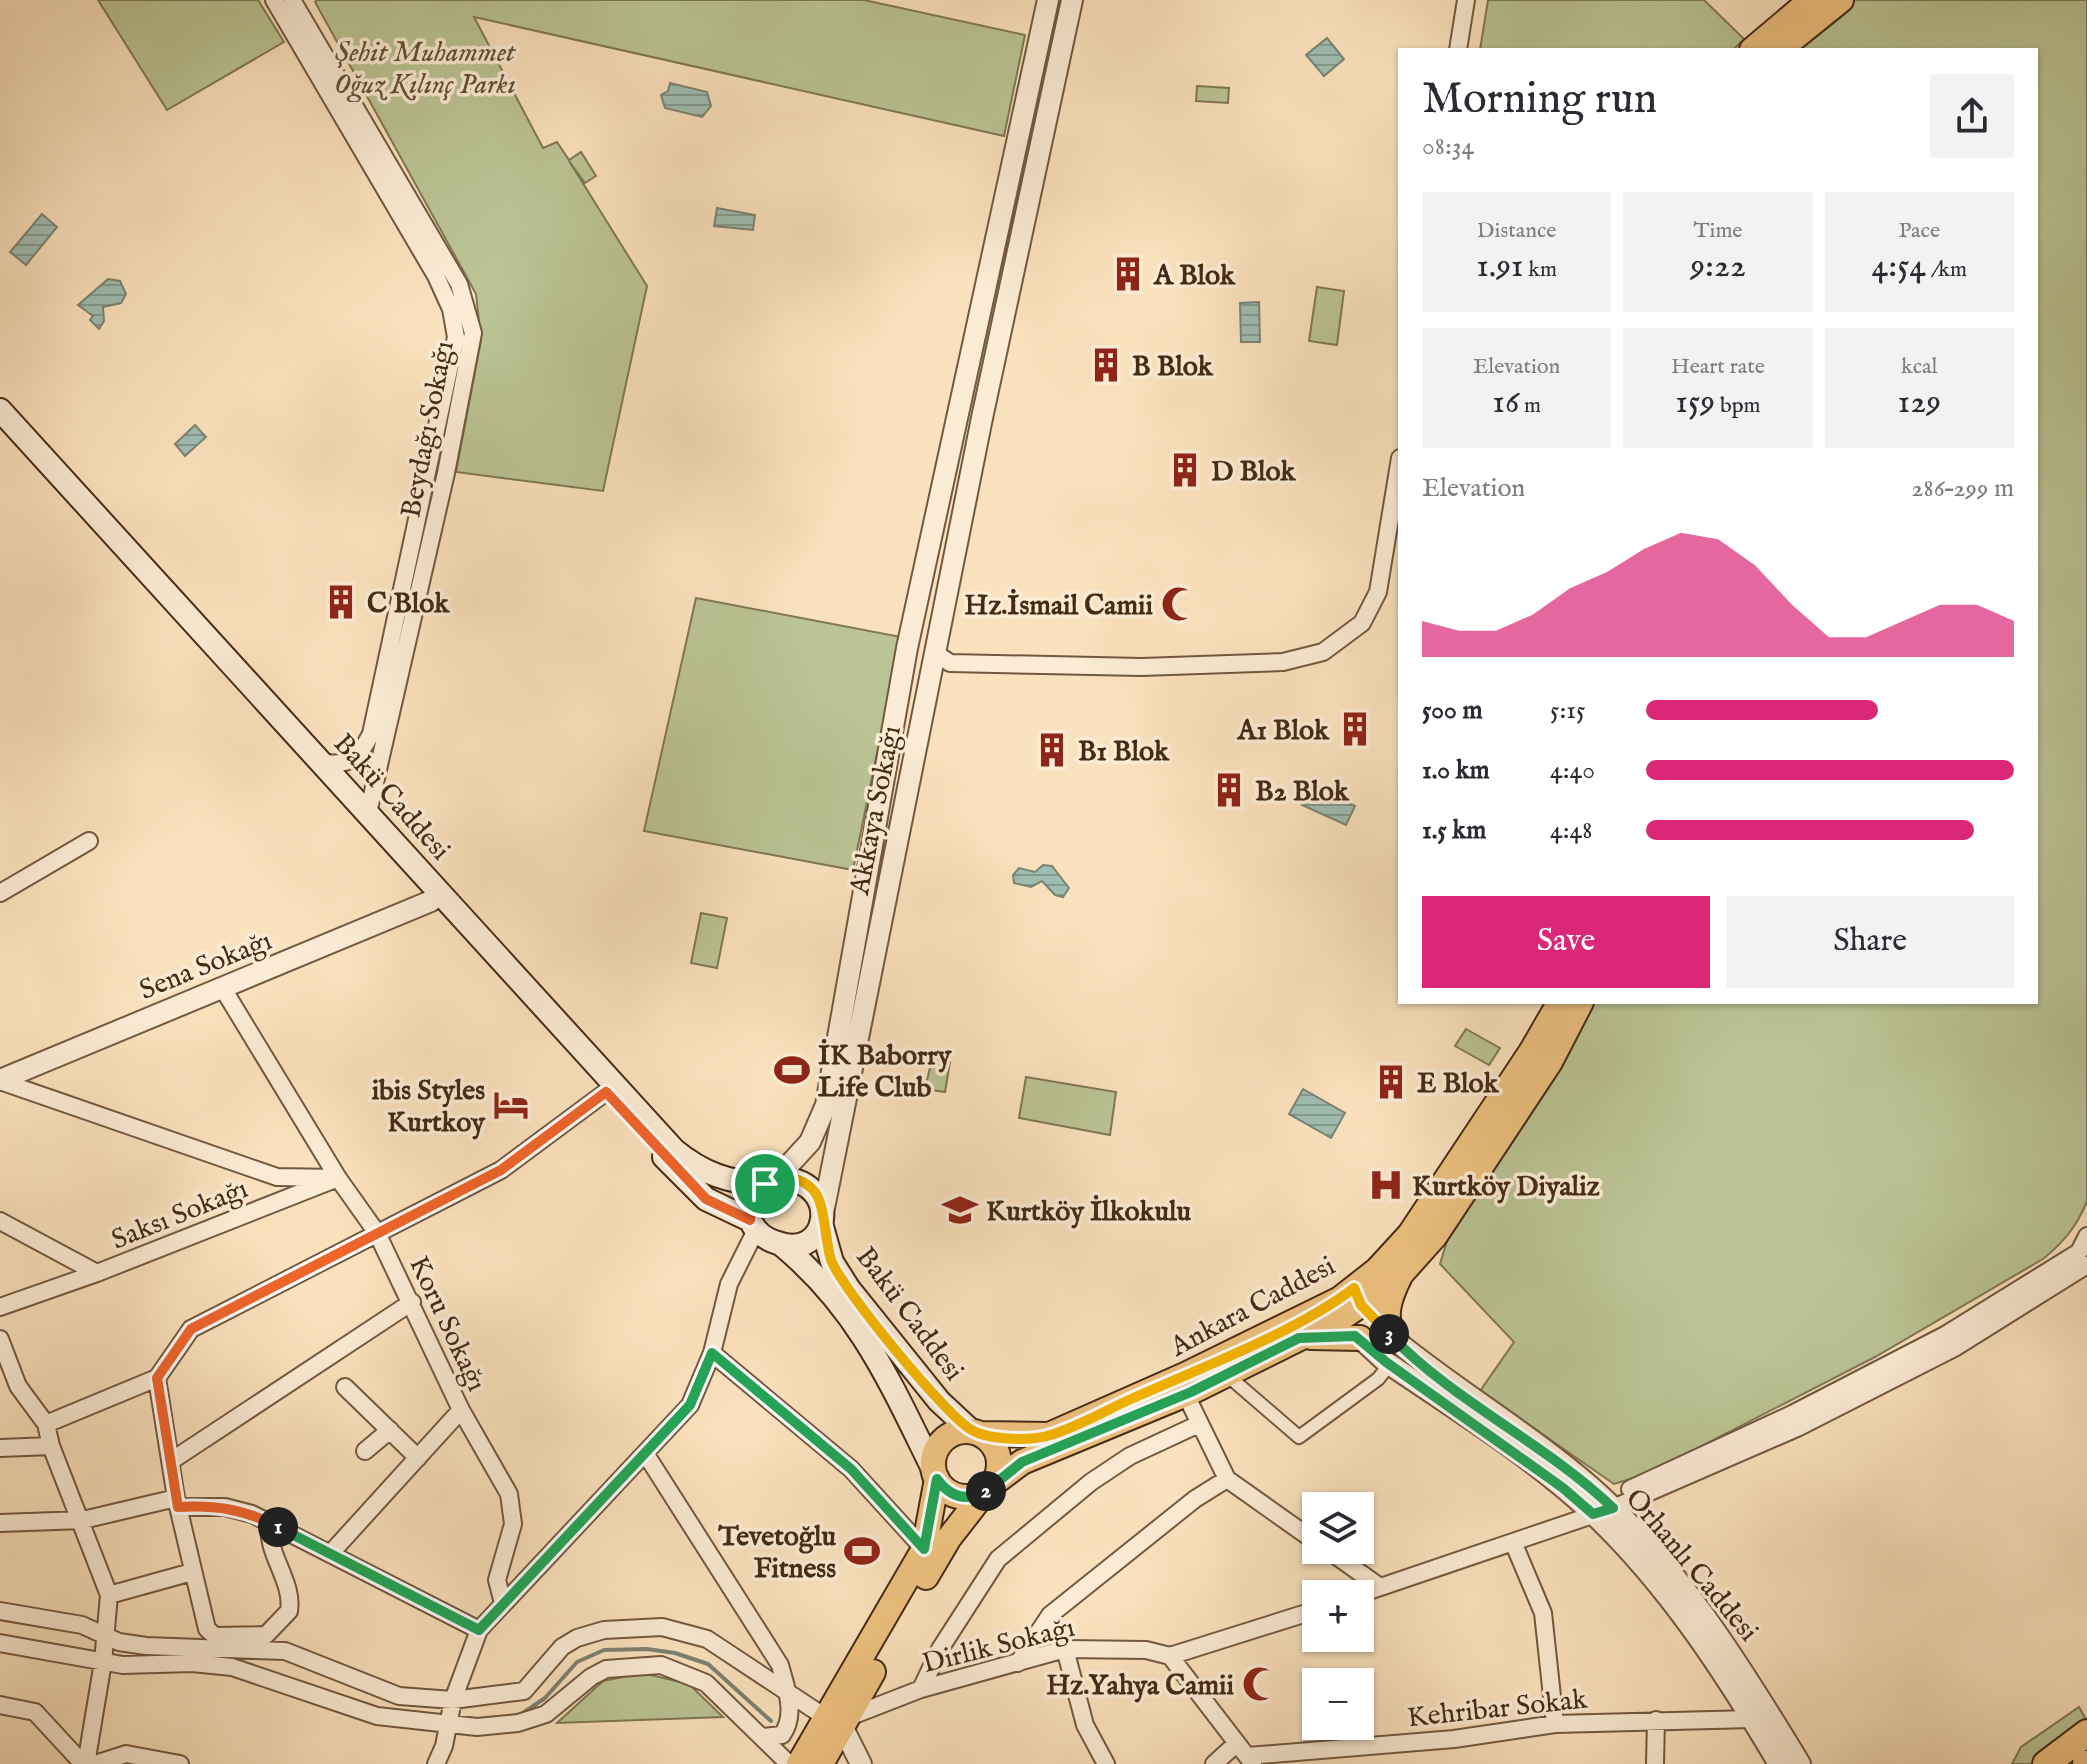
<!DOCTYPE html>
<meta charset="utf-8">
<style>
body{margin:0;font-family:"IM FELL English",serif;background:#f2f2f3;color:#2b2b33;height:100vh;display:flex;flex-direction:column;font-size:30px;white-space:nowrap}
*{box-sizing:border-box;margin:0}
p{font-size:26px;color:#7c7c81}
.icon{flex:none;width:44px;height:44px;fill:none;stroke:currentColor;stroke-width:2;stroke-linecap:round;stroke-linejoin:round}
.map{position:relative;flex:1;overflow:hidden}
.side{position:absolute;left:1398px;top:48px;width:640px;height:956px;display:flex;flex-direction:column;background:#fff;border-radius:0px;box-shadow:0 2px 6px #0004}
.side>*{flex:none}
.fabs{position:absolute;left:1302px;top:1492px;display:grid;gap:16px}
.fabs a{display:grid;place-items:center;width:72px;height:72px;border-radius:0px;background:#fff;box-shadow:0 2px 6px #0004;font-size:40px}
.pin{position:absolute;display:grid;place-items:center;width:68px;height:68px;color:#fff;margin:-34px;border:4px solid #fff;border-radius:50%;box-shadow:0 2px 8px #0007}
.km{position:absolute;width:40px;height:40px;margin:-20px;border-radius:50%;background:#222;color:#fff;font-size:22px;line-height:40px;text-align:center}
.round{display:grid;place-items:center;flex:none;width:84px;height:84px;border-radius:0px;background:#f2f2f3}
.headline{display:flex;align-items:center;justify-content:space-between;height:136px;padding:0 24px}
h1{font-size:44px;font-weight:600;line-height:60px}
.metrics{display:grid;grid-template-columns:repeat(3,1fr);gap:12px;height:136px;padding:8px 24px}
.metrics div{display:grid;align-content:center;border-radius:0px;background:#f2f2f3;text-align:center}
.metrics b{font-size:34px;font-weight:600}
.metrics small{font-size:22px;font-weight:400}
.metrics p{font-size:22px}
.chart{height:224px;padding:16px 24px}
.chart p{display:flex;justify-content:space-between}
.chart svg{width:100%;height:144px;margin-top:8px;fill:#db2777;opacity:.7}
.action{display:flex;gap:16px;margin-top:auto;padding:16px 24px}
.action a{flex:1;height:92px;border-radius:0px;background:#db2777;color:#fff;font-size:32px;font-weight:600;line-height:92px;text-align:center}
.action a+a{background:#f2f2f3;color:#2b2b33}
ul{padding:0 24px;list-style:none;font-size:26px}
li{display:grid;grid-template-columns:128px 96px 1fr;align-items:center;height:60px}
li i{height:20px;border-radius:10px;background:#db2777}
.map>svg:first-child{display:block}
.green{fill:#bbc495;stroke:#807756;stroke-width:2}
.water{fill:url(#water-rules);stroke:#7b8374;stroke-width:2}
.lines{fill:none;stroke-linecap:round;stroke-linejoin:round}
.stream{stroke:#7b8374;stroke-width:4}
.pedestrian-casing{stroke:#725840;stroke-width:16}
.minor-casing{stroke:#725840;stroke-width:20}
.tertiary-casing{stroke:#725840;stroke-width:24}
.secondary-casing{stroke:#452a16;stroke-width:26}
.primary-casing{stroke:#452a16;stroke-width:28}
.trunk-casing{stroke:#452a16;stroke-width:30}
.pedestrian{stroke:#fcecd5;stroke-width:12}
.minor{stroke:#fcecd5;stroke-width:16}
.tertiary{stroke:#fcecd5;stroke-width:20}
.secondary{stroke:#fcecd5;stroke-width:22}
.primary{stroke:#eec17f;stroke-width:24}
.trunk{stroke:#eec17f;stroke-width:26}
.split-1-casing{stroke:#fff;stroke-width:16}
.split-2-casing{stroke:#fff;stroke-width:16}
.split-3-casing{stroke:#fff;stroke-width:16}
.split-4-casing{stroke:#fff;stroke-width:16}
.split-1{stroke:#f0652b;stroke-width:10}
.split-2{stroke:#22a559;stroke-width:10}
.split-3{stroke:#22a559;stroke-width:10}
.split-4{stroke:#f5b400;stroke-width:10}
.labels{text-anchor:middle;stroke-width:7;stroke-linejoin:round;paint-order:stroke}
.park-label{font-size:28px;font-style:italic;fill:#625036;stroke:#fcecd5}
.poi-label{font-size:28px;font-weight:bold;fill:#452a16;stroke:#fcecd5;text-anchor:start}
.street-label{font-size:28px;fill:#452a16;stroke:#fcecd5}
</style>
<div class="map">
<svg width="2087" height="1764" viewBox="0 0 2087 1764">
<defs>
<pattern id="water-rules" width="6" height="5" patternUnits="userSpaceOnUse" patternTransform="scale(2)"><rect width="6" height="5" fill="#9fbeb2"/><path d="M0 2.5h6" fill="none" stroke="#839b90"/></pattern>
</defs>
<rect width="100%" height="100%" fill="#fbe2be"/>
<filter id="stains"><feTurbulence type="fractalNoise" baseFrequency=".0025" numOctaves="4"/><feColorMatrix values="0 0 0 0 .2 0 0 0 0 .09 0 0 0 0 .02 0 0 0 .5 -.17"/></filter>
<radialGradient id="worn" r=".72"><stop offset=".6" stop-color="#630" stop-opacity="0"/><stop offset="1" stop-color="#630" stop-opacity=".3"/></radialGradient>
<path class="green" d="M98,0H258L284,42L167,110Z
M317,0H864L1025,35L1004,136L474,17L543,148L557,142L569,160L581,152L596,176L585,183L569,161L647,286L603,491L456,472L481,340L476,294L315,2Z
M1488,0H1704L1744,39L1733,50H1480Z
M1854,0H2087V1201C2077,1226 2064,1242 2043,1259L1875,1357L1647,1474L1614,1484L1480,1391L1514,1342L1440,1264L1454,1218L1590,1002H2036V50H1795Z
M1197,86L1229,88L1228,103L1196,101Z
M1317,287L1344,291L1337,345L1309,341Z
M696,598L901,637L853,870L644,831Z
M701,913L727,918L717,968L691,963Z
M1466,1029L1500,1048L1489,1065L1455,1046Z
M932,1059L950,1062L945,1092L925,1089Z
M1026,1077L1116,1092L1110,1135L1019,1118Z
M642,1673L689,1684L723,1717L557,1723L603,1681Z
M2079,1707L2087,1721L2032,1764H2012L2021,1747Z"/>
<path class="water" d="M1327,38L1344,59L1324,76L1306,55Z
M670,83L707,92L711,106L702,117L665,108L661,95L668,91Z
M717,208L755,215L753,230L714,226Z
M42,214L57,227L26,265L10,252Z
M108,279L120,281L126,294L121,303L103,307L104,321L99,329L90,320L93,316L78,305Z
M1259,302L1260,342H1241L1240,303Z
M195,425L206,437L185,456L175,444Z
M1311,786L1355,806L1346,825L1302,805Z
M1043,865L1052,866L1069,888L1063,897L1055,895L1042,881L1031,887L1014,883L1013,875L1019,868L1035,872Z
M1303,1089L1345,1113L1331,1138L1289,1114Z"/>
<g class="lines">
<path class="stream" d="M2,1636L37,1642
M520,1715L545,1698L577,1662L604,1650L647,1649L675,1653L708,1664L771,1721"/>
<g class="pedestrian-casing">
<path id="pedestrian" d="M1227,1375L1299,1437L1378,1379L1390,1364"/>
</g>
<g class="minor-casing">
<path id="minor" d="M274,0L436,276L451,309L456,337L371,734C359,757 351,766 324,763
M292,0L459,284L473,333L446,473L368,813
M1458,50L1466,0
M934,652L950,663L1142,667L1283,662L1323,652L1362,623L1378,592L1400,458
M0,893L89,841
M0,1081L277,1177L338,1178L377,1233L461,1410L509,1494L513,1524L497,1580L503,1603
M0,1221L97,1273L338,1178L222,987
M0,1307L97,1273
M0,1339L18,1386L46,1424L51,1446L109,1595L103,1662L86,1764
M712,1353L851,1469L924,1549
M157,1378L191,1329L501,1170L606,1092
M157,1378L176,1498L207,1629L215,1636L266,1635L289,1611C294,1581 265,1553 270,1523
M345,1387L418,1458
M1186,1395L1227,1479L1316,1542
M46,1424L157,1378
M0,1448L51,1446
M365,1451L390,1430
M645,1453L780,1665C786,1688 797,1714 782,1735L763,1737
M171,1461L412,1302
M1630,1489L1792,1414L1945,1335L2079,1252L2087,1236
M178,1507H225L252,1514L479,1630
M0,1523L83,1520L176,1498
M1513,1542L1543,1613L1555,1724
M1328,1550L1380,1587
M330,1554L461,1410
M1360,1594L1613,1508L1797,1428L1956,1347L2087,1265
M109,1595L192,1572
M0,1611L82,1625L119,1642L146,1646L285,1651L399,1696L453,1700L524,1691L562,1647L577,1638L604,1630L662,1627L707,1639L828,1719
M0,1643L123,1665L192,1663L232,1667L377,1716L477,1727L518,1723L546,1714L591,1677L606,1669L661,1665L706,1683L789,1764
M1065,1649L1085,1725L1106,1764
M1170,1656L1316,1610
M1018,1663L1050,1615L1195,1499L1227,1479
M921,1689L940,1649L998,1559L1091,1482L1130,1456L1199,1424
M0,1705L35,1712L83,1764
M849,1717L921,1689L1065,1649L1146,1650L1170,1656L1253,1764
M1248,1756L1454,1739L1555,1724L1752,1719
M95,1764L126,1754L180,1764
M436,1764L444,1746L453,1700L479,1630L690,1405L712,1353L729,1284L756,1230
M1214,1764L1236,1744
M1655,1764L1656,1720"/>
</g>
<g class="tertiary-casing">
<path id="tertiary" d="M0,1080L431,901
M776,1179L810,1142L826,1105L907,648L1048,0
M823,1213L982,418L1072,0
M1360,1338L1386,1362C1454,1408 1528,1454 1589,1510C1667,1583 1725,1673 1779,1764
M1396,1341C1459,1392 1530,1434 1591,1487C1676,1562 1742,1668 1800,1764
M843,1728L861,1764"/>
</g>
<g class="secondary-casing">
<path id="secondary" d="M0,410L674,1150C702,1173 729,1183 765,1184
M664,1157L706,1199L750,1220
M782,1178C843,1183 829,1261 778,1243C765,1239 756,1233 750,1220C749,1198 760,1182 782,1178Z
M821,1223L832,1262L849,1289L939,1401L969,1429
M782,1245C859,1309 890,1382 933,1469"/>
</g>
<g class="primary-casing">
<path id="primary" d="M1752,50L1811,0
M1779,50L1841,0
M1311,1337L1360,1338
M1396,1341C1381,1319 1389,1298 1400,1276
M933 1464a33 33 0 1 1 66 0a33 33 0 1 1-66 0Z
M982,1434L1049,1435L1185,1375L1340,1299L1377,1270L1410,1234L1531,1052L1560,1002
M998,1480L1022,1462L1191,1392L1344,1316L1392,1284L1435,1236L1550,1062L1581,1002
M926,1577L949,1538L984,1493
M799,1764L924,1549L937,1479
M821,1764L873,1672"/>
</g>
<g class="trunk-casing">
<path id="trunk" d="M2046,1764L2087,1733
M2086,1764H2087"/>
</g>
<use href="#pedestrian" class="pedestrian"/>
<use href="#minor" class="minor"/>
<use href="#tertiary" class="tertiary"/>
<use href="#secondary" class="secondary"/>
<use href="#primary" class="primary"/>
<use href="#trunk" class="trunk"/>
</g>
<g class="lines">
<g class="split-1-casing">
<path id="split-1" d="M278,1527C245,1509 215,1505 178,1507L157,1378L191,1329L501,1170L606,1092L706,1199L750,1220L753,1197L765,1184"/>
</g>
<g class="split-2-casing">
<path id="split-2" d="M278,1527L479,1630L690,1405L712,1353L851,1469L924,1549L937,1479C950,1497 966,1502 986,1491"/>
</g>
<g class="split-3-casing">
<path id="split-3" d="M986,1491L1022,1462L1191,1392L1299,1338L1355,1336L1386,1362L1563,1488L1593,1514L1613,1508C1545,1443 1454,1402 1389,1334"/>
</g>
<g class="split-4-casing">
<path id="split-4" d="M765,1184C781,1175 802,1176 814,1191C825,1203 825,1241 831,1260C842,1289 944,1413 970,1429C987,1440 1028,1441 1047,1436C1076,1428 1104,1411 1131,1399C1198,1369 1297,1332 1354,1288L1361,1305L1389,1334"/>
</g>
<use href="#split-1" class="split-1"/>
<use href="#split-2" class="split-2"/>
<use href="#split-3" class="split-3"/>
<use href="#split-4" class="split-4"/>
</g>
<defs>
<g id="building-bare" transform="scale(2.76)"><path d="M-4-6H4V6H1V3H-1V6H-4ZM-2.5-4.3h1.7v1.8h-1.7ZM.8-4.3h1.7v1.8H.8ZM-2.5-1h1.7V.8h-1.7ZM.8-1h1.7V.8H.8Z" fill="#8f2418" stroke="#fcecd5" stroke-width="2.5" paint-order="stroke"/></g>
<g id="mosque-bare" transform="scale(2.76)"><path d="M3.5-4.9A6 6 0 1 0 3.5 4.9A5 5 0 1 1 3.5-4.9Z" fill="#8f2418" stroke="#fcecd5" stroke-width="2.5" paint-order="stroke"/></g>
<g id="stadium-bare" transform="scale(2.76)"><path d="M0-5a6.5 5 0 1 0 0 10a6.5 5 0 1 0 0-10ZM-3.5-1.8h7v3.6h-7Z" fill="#8f2418" stroke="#fcecd5" stroke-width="2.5" paint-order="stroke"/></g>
<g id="hotel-bare" transform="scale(2.76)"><path d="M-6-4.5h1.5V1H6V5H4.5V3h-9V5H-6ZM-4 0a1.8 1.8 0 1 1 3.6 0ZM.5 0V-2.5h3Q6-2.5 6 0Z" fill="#8f2418" stroke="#fcecd5" stroke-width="2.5" paint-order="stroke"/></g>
<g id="hospital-bare" transform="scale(2.76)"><path d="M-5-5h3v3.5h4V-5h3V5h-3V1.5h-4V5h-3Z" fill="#8f2418" stroke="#fcecd5" stroke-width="2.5" paint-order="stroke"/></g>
<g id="school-bare" transform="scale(2.76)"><path d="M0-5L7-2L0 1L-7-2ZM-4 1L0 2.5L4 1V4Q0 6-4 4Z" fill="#8f2418" stroke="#fcecd5" stroke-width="2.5" paint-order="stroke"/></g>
</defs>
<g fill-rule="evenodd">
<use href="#building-bare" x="1128" y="274"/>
<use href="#building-bare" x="1106" y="365"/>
<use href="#building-bare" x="1185" y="470"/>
<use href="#building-bare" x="341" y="602"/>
<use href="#mosque-bare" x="1179" y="604"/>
<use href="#building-bare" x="1355" y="729"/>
<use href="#building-bare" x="1052" y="750"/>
<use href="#building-bare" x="1229" y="790"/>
<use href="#stadium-bare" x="792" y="1070"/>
<use href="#building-bare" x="1391" y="1082"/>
<use href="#hotel-bare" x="511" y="1105"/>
<use href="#hospital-bare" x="1386" y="1185"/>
<use href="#school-bare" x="960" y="1210"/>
<use href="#stadium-bare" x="862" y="1551"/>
<use href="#mosque-bare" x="1260" y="1684"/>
</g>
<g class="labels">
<g class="park-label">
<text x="425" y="61">Şehit Muhammet<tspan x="425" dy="32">Oğuz Kılınç Parkı</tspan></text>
</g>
<g class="poi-label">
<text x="1154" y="284">A Blok</text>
<text x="1132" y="375">B Blok</text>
<text x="1211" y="480">D Blok</text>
<text x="367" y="612">C Blok</text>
<text x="1153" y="614" text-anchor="end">Hz.İsmail Camii</text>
<text x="1329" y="739" text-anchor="end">A1 Blok</text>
<text x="1078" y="760">B1 Blok</text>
<text x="1255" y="800">B2 Blok</text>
<text x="818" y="1064">İK Baborry<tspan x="818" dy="32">Life Club</tspan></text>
<text x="1417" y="1092">E Blok</text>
<text x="485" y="1099" text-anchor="end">ibis Styles<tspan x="485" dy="32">Kurtkoy</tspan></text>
<text x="1412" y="1195">Kurtköy Diyaliz</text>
<text x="986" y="1220">Kurtköy İlkokulu</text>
<text x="836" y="1545" text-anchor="end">Tevetoğlu<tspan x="836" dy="32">Fitness</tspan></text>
<text x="1234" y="1694" text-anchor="end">Hz.Yahya Camii</text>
</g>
<g class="street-label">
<text transform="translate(426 429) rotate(-79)" y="10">Beydağı Sokağı</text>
<text transform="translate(393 796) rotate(48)" y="10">Bakü Caddesi</text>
<text transform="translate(874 810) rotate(-79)" y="10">Akkaya Sokağı</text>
<text transform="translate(205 964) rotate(-22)" y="10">Sena Sokağı</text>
<text transform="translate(179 1213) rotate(-22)" y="10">Saksı Sokağı</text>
<text transform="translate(1252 1305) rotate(-28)" y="10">Ankara Caddesi</text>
<text transform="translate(911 1313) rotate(53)" y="10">Bakü Caddesi</text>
<text transform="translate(449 1323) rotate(65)" y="10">Koru Sokağı</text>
<text transform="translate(1693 1564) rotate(50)" y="10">Orhanlı Caddesi</text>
<text transform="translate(998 1644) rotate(-14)" y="10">Dirlik Sokağı</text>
<text transform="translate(1497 1707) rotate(-6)" y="10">Kehribar Sokak</text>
</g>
</g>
<rect width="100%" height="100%" filter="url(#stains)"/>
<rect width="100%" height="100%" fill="url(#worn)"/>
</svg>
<div class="fabs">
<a><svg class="icon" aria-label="layers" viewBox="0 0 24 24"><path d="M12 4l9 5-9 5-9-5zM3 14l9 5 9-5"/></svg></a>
<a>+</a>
<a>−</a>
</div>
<div class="pin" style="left:765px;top:1184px;background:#1e9e55"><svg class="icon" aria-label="arrive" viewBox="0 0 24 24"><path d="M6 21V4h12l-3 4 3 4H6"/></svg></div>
<b class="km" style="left:278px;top:1527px">1</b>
<b class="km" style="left:986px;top:1491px">2</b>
<b class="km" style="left:1389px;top:1334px">3</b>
<section class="side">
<div class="headline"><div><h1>Morning run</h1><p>08:34</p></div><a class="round"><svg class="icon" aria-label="share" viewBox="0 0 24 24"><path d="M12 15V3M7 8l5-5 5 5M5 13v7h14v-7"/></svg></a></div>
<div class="metrics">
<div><p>Distance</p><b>1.91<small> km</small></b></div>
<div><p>Time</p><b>9:22</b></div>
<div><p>Pace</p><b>4:54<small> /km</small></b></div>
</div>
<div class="metrics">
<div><p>Elevation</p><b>16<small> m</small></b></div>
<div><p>Heart rate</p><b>159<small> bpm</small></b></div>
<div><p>kcal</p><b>129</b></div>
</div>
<div class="chart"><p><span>Elevation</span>286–299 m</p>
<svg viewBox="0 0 160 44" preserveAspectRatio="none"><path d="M0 44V33L10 36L20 36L30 31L40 23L50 18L60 11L70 6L80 8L90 16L100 28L110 38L120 38L130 33L140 28L150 28L160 33V44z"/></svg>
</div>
<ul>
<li><b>500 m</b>5:15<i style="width:63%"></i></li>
<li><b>1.0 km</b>4:40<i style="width:100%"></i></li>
<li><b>1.5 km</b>4:48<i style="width:89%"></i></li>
</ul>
<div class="action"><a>Save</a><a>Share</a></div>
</section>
</div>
